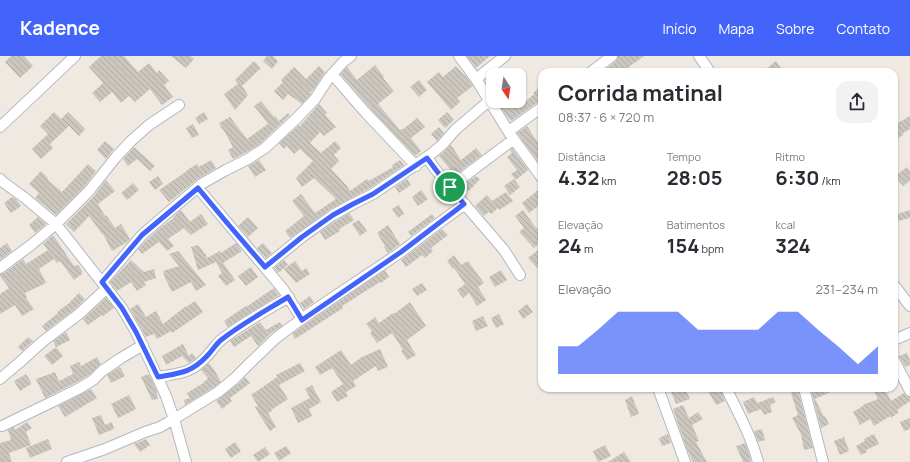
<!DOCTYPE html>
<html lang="pt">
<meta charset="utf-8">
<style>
body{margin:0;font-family:Manrope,sans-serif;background:#f2f2f3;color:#2b2b33;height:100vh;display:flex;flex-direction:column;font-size:15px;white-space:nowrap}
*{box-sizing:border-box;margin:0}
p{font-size:13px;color:#7c7c81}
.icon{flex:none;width:22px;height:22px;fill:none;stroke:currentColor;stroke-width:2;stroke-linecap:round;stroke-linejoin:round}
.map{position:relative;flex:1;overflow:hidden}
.panel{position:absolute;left:538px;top:12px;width:360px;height:324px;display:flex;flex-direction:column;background:#fff;border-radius:12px;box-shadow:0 1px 3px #0004}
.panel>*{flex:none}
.needle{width:26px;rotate:168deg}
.tools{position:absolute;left:486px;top:12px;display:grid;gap:8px}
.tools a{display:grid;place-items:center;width:40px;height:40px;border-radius:8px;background:#fff;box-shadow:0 1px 3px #0004;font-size:20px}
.pin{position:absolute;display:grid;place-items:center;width:34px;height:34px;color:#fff;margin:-17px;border:2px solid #fff;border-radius:50%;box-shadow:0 1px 4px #0007}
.round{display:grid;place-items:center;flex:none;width:42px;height:42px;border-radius:12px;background:#f2f2f3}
.headline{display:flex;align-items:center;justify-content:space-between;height:68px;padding:0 20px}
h1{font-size:22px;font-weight:700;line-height:30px}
.metrics{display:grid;grid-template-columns:repeat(3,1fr);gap:6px;height:68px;padding:4px 20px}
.metrics div{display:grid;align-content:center}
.metrics b{font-size:20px;font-weight:700}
.metrics small{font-size:11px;font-weight:400}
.metrics p{font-size:11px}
.chart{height:112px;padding:8px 20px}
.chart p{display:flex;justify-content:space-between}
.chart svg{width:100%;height:72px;margin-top:4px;fill:#4264fb;opacity:.7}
header{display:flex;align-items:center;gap:24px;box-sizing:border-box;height:56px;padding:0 20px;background:#4264fb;color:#fff}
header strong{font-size:19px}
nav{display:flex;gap:22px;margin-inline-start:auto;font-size:14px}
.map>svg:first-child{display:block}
.building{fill:url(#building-back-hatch)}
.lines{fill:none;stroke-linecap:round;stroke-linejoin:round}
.minor-casing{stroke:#b4b7c1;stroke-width:12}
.minor{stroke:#fff;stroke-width:10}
.route-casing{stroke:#fff;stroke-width:8}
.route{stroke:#4264fb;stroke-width:5}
</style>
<header>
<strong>Kadence</strong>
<nav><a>Início</a><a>Mapa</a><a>Sobre</a><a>Contato</a></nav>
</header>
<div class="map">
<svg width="910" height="406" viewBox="0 0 910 406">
<defs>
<pattern id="building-back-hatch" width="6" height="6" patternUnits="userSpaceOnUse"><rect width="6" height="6" fill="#cbc7bf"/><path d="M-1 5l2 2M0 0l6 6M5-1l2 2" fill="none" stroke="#afaba4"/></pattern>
</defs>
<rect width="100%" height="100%" fill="#efe9e1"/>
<path class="building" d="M11,0H24L33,10L20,22L5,6Z
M101,0H124L138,16L149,7L157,17L159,14L169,25L164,29L173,41L162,49L150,33L135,46L129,40L121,47L112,36L100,46L92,37L103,27L89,11Z
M171,0H190L194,3L186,12Z
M267,0H273L278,5L272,13L263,5Z
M467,0H490L476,12Z
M618,0H644L622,16H606L605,14L616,5Z
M254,5L261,12L242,30L248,39L235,54L224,38L238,28L235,24Z
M776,5L784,16H762Z
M375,9L384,21L383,22L394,35L378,48L400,74L401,73L402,74L417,62L425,71L411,82L421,95L415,100L370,52L341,18L347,11L357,24Z
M319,10L325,16L314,33L310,37L311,38L310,39L302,48L288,38L283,44L274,35L283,26L281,24L294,11L306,23Z
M456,10L464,19H465L473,30L457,42L460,46L451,54L427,26L439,16L443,21Z
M419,24L427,34L419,41L410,31Z
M542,29V45L538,46L511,65L505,58L497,45H517L520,50L534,38L533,37Z
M261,45L274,61L275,60L279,65L288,57L290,59L261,87L245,97L233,103L228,94L233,91L223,73H222L219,67L230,61L247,83L268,68L254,50Z
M319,48L327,57L325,59L336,71L324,80L320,76L310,87L321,97L335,85L341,92L334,99L339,105L331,113L347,130L350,135L367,123L369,125L393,111L392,109L400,104L404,109L370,132L329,154L290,182L285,175L304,160L292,145L301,138L315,157L336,143L314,122L302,131L296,122L313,105L300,93L294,98L287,90L284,93L279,87L299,69L300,70Z
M54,56L61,63L68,56L85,73L79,80L69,70L50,88L53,92L41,103L32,93L48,78L40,70Z
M204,56L208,63L199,68L195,62Z
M447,56L454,64L445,72L438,64Z
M910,60V73L903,77L904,78L894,86V69Z
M193,68L199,79L192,82L186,72Z
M527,70L542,93V111L517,77Z
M439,71L444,77L437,85L431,78Z
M105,85L114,93L106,103L97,94Z
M451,89L461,104L476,92L482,99L455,119L439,100Z
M134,91L155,110L150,115L137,103L128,110L123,103Z
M512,92L528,114L516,124L511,118L517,114L507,101L512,97L510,94Z
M211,104L216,112L199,122L169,146L159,134L187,115V114L197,108L199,111Z
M259,104L266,114L255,121L248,110Z
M88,108L96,115L84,131L56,159L35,142L39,137L29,128L41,115L48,122L47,123L62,136Z
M907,111L910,115V125L903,130L895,120Z
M158,120L163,128L155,134L149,126Z
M476,120L480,123L474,129H475L468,135L463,129Z
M407,123L411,129L399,137L395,131Z
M514,123L520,131L510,139L504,130Z
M106,124L115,135L98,148L105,160L106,159L115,172L121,168L130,183L127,186L112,195L103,178H102L89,160L74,176L66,168L94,140Z
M133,127L139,134L127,144L121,137Z
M542,131V147L529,157L522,147Z
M421,134L428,143L418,150L412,141Z
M506,136L513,145L499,154L498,152L491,158L489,156L484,160L475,150L487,139L492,145Z
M12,141L16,143L21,150L11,157L4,147Z
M399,149L404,158L398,162L392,153Z
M181,154L190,166L201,158L208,168L191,179L184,172L168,183L174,190L167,195L159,186L142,198L138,193L147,184L160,172L174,162L173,161Z
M523,154L536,172H537L542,177V185L534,192L519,176L524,172L515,160Z
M910,154V162L894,166V159Z
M349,157L354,164L339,173L340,175L325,184L320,176L336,165Z
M432,158L435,162L411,180L408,176Z
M38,161L46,168L35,177L29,169Z
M248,161L258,172L248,181L238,170Z
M359,164L367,175L360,180L352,168Z
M388,169L400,188L388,197L384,191L385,190L377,177Z
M442,173L448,179L431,192L433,195L425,202L422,199L406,211L401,204Z
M53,179L74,210L78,209L82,215V218L74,224L60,205L57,207L54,203L39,213L46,227L25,237L27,241L26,242L34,253L22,260L15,249L0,258V238L9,232L0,220V218L4,217L23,203L26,208L48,194L43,188Z
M7,187L12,195L0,204V192Z
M236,187L242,195L223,207L235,224L226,230L218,220L222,217L216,206L198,214L191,191L198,189L203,195L204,198L205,197L207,202L220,195L221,197Z
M263,187L272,197L266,202L257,192Z
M542,191V208L537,212L528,202Z
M178,195L206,229L196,235L191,226L172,236L165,222L163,215L179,210L169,198Z
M454,199L461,209L468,205L484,227L478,231L486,244L477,250L469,237L463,242L457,234L465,228L454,212L453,213L447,205Z
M131,204L144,216L154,213L156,222L144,226L146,229L137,235L131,226L117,235L110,226Z
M284,204L288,209L278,217L274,212Z
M295,205L302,215L306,212L310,218L296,227L284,213Z
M251,211L258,221L246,230L238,220Z
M385,214L389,221L381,227L380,226L342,250L343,252L295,283L292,278L311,264Z
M501,214L507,224L495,231L489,221Z
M422,227L427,234L417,240L412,233Z
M274,232L279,239L228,271L224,265L246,250V251Z
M79,237L85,243L75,253L46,275L42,270L58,257L57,256L68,248Z
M310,240L314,246L304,253L300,247Z
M106,242L114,252L103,260L102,259L88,269L83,263Z
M195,245L203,256L172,277L171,275L157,283L154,278L146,281L130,253L138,248L146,261L156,255L163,268L186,250V251Z
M410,246L426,270L407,284L416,299L407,304L401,295L403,294L392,277L377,287L370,277L372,275L366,268L375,261L379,267L393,257L394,258Z
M527,248L533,256L523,263L518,255Z
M499,258L504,268L496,272L491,262Z
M483,260L488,270L476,275L472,265Z
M260,266L266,274L280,266L282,270L271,277L258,290L251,280L234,291L230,285Z
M66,276L70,284L56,291L53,285Z
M28,281L33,285L22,295L18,291Z
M183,288L189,300L192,297L196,302L189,307L182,300L166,309L162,300Z
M56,291L63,300L52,309L44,300Z
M380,293L388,311L378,315L376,310L353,325L356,330L346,336L348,340L337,346L331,336L343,328L332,312L320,319L315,311L341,294L351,309L362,301Z
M907,297L910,304V309L905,311L899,300Z
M97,301L101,308L89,319L77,326L45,342L36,323L55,316L59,325L73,318L70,310L79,306L81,310Z
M209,307L215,315L221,326L214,331L185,349L184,344L190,342L187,337L202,328L208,322L201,314Z
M300,307L305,315L279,329L288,343L271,354L272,355L268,357L276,371L270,375L261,361L255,351L258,350L251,339L277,321L276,319Z
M120,311L125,320L111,327L107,319Z
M26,318L31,326V328L20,335L14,325Z
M149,318L156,333L158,343L152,344L141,321Z
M247,319L245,321L250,327L230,342L232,345L222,353L216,345L238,328Z
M312,329L321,346L309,353L312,360L298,367L291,352L310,342L305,333Z
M683,332H685L690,343L676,348L671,336Z
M714,332H720L725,345L716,349L708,335Z
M816,332H839L815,343L824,361L825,360L829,368L821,372L811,334Z
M872,332H884L891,345L904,337L906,340L910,341V345L897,354L899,356L891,362L890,360L874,370L870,363L860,369L853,356L863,350V349L878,343Z
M91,333L97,342L65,361L58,350Z
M798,334L813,392L804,394L801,378L792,362L798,359L791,337Z
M129,339L136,353L118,362L111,348Z
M632,340L639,358L631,361L625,344Z
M754,341L757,347L773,341L776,346L770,349L772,356L764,359L761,353L748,358L743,346Z
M683,349L689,362L698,356L703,363L692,369L699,385L696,386L707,406H693L686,391L673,353Z
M101,359L105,369L112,366L114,373L99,379L92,362Z
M910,362V373L904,375L900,366Z
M27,366L32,372L26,376L31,389L9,397L12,406H0V387L11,384L8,374L14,371L15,374Z
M762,373L765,384L758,386L754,375Z
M668,378L671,387L662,390L659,382Z
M874,378L879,388L866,394L867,396L861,399L856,390L865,385L864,383Z
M844,381L849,395L840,399L834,385Z
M48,383L52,393L30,402L26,392Z
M146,383L150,389L140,396L134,388Z
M235,386L241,395L231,402L225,393Z
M745,387L749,398L751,406H743L736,390Z
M605,389L611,400L598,406L593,395Z
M286,390L291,397L279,405L274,397Z
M265,391L270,398L258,406L253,399Z
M624,396L631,406H608Z"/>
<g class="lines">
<g class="minor-casing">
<path id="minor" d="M459,0L476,23L510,78L542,122
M699,0L710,16
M591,16L612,0
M332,18L365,56L416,110
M476,23L505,0
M0,71L75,0
M509,75L542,51
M427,102L442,122L504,194L520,219
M0,123L3,126L25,142L56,168L122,252L136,276L150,305L166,340L174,363L186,406
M450,131L514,83
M198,132L283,233L302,263
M265,211L302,181L333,159L353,148L373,138L430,99L443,88L455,74L490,44
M0,212L31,189L56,168L89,135L116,101L131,85L149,69L179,49
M102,226L142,179L171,154L203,127L226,114L248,103L265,92L298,61L315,43L328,23L343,6L351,0
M894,229L910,250
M894,284L910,277
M894,304L910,335
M158,321C180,317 191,318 207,300C212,295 216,288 221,284C241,268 267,254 289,241
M0,323L20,306L42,286L79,258L107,232
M658,332L685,406
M726,332C738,356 751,380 758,406
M804,332L823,406
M2,370L56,344L80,332L93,324L102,315L121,302L143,289
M67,406L105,393L145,376L160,371L174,363L218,336L234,323L250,307L276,282L307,259L401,196L431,173L465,148"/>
</g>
<use href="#minor" class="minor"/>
</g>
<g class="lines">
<g class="route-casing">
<path id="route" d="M427,102L442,122L464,148L401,196L302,264L288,241C267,254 241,268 221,284C216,288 212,295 207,300C191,317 180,317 158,321L136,276L122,252L102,226L142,179L198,132L228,168L265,211L302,181L333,159L353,148L373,138Z"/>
</g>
<use href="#route" class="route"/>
</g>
</svg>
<div class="tools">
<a><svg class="needle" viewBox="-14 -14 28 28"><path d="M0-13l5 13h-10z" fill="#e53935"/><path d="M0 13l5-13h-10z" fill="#7c7c81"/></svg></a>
</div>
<div class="pin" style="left:450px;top:131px;background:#1e9e55"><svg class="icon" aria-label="arrive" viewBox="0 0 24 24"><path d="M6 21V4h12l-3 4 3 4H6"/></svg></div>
<section class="panel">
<div class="headline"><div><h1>Corrida matinal</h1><p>08:37 · 6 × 720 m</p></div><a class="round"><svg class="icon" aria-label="share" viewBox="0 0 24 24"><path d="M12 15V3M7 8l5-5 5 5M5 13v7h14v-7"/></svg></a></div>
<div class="metrics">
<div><p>Distância</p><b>4.32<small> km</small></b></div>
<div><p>Tempo</p><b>28:05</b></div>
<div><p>Ritmo</p><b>6:30<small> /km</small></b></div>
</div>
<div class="metrics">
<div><p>Elevação</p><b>24<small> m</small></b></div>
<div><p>Batimentos</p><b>154<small> bpm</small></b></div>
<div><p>kcal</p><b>324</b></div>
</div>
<div class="chart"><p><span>Elevação</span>231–234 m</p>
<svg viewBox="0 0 160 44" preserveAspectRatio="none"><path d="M0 44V27L10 27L20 17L30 6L40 6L50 6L60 6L70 17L80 17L90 17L100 17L110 6L120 6L130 17L140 27L150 38L160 27V44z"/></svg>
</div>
</section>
</div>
